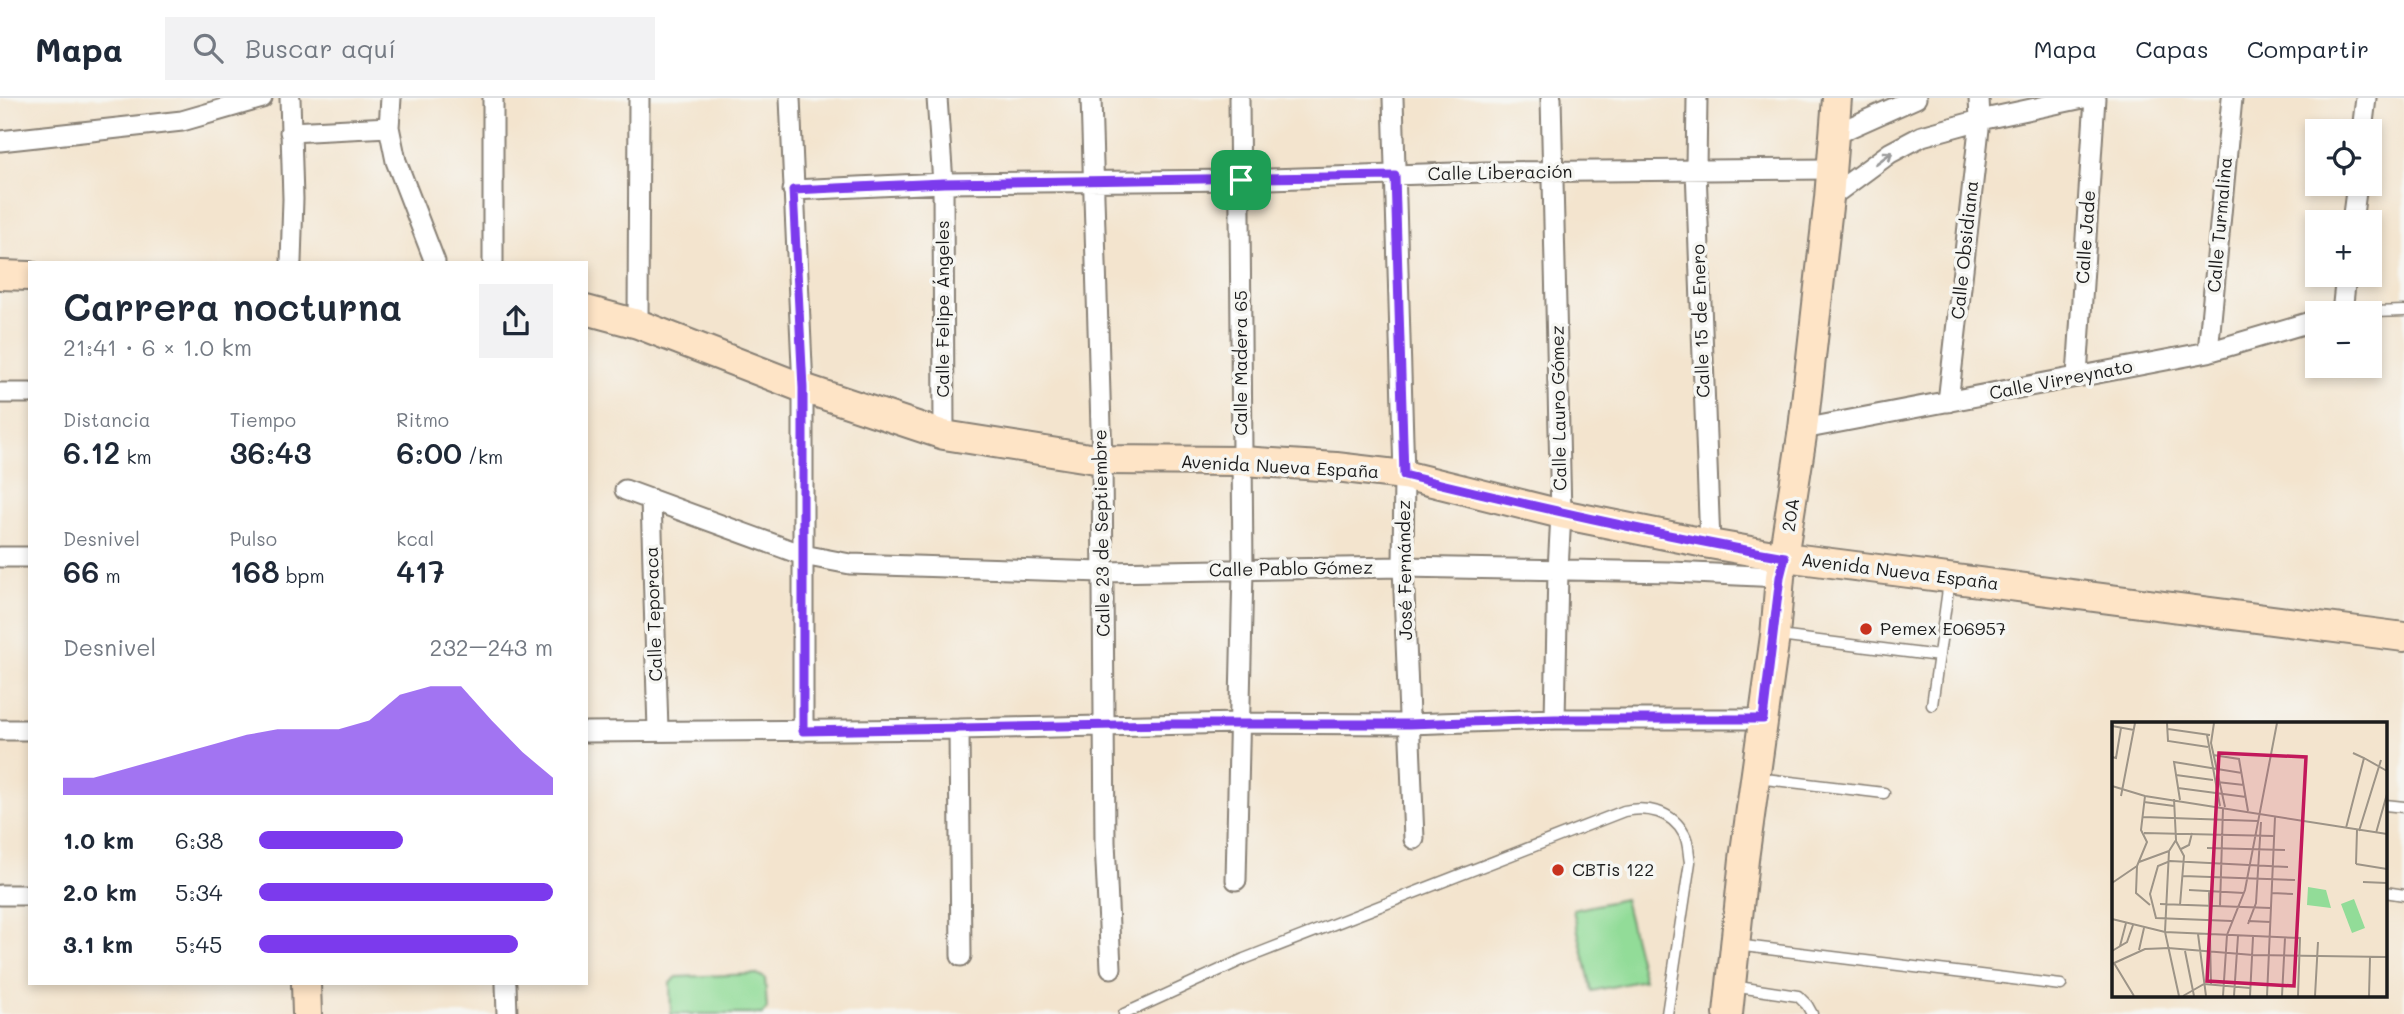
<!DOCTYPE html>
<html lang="es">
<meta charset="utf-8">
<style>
body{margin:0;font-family:Mali,sans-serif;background:#f2f2f3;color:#1f2937;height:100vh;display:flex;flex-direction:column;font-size:26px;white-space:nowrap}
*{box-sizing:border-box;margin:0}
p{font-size:23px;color:#747a83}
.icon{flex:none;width:38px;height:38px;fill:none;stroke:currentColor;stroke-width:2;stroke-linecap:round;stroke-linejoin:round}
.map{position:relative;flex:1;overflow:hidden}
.details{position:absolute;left:28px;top:163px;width:560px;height:724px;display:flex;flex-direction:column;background:#fff;border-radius:0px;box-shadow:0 4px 10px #0003}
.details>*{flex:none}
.fabs{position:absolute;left:2305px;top:21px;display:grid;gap:14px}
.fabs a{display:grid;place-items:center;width:77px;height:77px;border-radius:0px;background:#fff;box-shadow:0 4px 10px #0003;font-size:35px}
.pin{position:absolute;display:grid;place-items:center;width:60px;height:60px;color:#fff;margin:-30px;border-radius:14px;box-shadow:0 4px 10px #0006}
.round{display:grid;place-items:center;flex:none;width:74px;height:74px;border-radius:0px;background:#f2f2f3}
.headline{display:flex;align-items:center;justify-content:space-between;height:119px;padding:0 35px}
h1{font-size:38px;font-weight:600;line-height:52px}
.stats{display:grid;grid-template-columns:repeat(3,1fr);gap:10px;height:119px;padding:7px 35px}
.stats div{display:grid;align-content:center}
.stats b{font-size:30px;font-weight:600}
.stats small{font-size:19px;font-weight:400}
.stats p{font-size:19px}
.chart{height:196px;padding:14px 35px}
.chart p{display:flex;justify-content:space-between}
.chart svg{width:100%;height:126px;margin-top:7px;fill:#7c3aed;opacity:.7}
ul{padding:0 35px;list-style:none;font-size:23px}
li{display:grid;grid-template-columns:112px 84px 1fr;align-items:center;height:52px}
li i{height:18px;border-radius:9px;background:#7c3aed}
header{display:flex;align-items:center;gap:42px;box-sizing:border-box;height:98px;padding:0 35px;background:#fff;border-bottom:2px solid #e0e1e3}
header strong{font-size:33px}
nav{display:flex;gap:38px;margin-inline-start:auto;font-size:24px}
.search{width:490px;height:63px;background:#f2f2f3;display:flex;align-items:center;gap:18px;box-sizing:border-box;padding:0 24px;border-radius:0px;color:#747a83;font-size:26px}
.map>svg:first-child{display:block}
.pitch{fill:#92dc98;stroke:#577c5a;stroke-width:2}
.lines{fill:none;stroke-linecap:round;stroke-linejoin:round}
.lane-casing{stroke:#888075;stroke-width:13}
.street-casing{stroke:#888075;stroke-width:23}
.secondary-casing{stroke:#888075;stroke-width:32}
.lane{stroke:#fff;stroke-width:10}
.street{stroke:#fff;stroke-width:19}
.secondary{stroke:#fee4c6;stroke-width:28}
.oneway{stroke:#999}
.route-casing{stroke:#fff;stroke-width:14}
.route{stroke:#7c3aed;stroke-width:9}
.poi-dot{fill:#c8321e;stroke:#f6f6f2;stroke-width:2.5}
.labels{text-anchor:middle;stroke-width:7;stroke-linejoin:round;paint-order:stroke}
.street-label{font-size:18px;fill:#1c1c1c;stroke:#f6f6f2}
.poi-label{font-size:18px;fill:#1c1c1c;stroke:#f6f6f2;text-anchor:start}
.inset-road{fill:none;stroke:#9d9487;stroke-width:2}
.view{fill:#c2185b;fill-opacity:0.15;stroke:#c2185b;stroke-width:3.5}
.inset-edge{fill:none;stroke:#1c1c1c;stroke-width:3.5}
</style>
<header>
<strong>Mapa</strong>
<div class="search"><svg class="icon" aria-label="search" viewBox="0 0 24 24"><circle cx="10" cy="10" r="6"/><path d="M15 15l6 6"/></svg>Buscar aquí</div>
<nav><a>Mapa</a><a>Capas</a><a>Compartir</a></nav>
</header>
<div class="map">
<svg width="2404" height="916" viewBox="0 0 2404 916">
<rect width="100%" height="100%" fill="#f6f6f2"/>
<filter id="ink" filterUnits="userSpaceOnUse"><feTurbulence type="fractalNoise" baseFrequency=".0143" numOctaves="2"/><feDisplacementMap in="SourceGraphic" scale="14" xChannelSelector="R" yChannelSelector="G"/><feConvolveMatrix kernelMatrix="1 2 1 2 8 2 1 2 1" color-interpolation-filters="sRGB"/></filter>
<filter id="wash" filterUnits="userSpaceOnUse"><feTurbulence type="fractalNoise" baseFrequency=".00686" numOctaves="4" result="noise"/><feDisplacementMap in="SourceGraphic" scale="28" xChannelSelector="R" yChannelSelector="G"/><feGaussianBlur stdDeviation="1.57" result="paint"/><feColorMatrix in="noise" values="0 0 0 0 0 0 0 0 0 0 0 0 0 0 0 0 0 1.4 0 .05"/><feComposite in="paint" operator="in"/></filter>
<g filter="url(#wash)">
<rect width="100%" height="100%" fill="#f3e4ce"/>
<path class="pitch" d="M1624,801L1644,882L1592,893L1573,812Z
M756,876L765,880L767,911L762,916H671L670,885L677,879Z"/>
</g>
<g filter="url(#ink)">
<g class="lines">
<g class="lane-casing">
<path id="lane" d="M2344,215L2404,213
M1779,538L1939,558
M1932,607L1949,484
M1757,680L1884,695
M2385,707L2404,709
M2385,794L2404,797
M1736,847L2061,887
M1732,888L1798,898L1807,907L1812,916
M1124,916L1244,861L1624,713C1647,708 1672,713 1684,736C1689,744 1688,755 1690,764L1667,916"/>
</g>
<g class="street-casing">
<path id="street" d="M290,0L293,101L291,164
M391,0L389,29L396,63L435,164
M790,0L803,290V633
M937,0L943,85L944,337
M1091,0L1102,362L1105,744L1111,870
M1393,0L1404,377L1403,469L1414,741
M1551,0L1561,416L1558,472L1555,621
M1697,0L1696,71L1710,446
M2362,33L2366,0
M290,34L389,29
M1833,37L1916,0
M0,43L182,23L262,0
M793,92L943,85L1241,82L1485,74L1830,71
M1829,100L1890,55L1922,38L1980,22L2083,0
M2352,124L2357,86
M493,164V0
M2342,215L2346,177
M638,226L639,0
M2208,254L2232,0
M2077,278L2095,0
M0,295H30
M1948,304L1980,22L1979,0
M1803,331L2208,254L2317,222
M625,392L803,457L850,466L1102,474L1403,469L1671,474L1780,479
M651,401L658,632
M0,459H30
M959,631L961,858
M0,632H30
M586,634L959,631L1240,625L1409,626L1555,621H1763
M1236,782L1243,472L1239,0
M0,797H30
M506,886L507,916"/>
</g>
<g class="secondary-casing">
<path id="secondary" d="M0,177L30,178
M586,212L638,226L803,290L944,337L1102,362L1242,363L1336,369L1404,377L1561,416L1710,446L1785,459L2404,539
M306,886L307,916
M1728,916L1744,761L1775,538L1780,479L1803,331L1829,100L1837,0"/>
</g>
<use href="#lane" class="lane"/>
<use href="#street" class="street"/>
<use href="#secondary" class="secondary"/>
</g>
<defs><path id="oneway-shaft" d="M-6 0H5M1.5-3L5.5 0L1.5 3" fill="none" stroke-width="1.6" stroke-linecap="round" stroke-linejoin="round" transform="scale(1.75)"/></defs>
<use class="oneway" href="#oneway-shaft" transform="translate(1884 60) rotate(-36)"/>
</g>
<g class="lines" filter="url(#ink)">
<g class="route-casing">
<path id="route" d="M1395,78L1404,377C1531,408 1657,437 1785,459L1780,479L1763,621H1555L1409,626H1172L803,633V290L793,92L943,85Z"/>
</g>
<use href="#route" class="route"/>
</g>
<g class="poi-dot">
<circle cx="1866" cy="531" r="7"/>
<circle cx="1558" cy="772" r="7"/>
</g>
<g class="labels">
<g class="street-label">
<text transform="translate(1500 75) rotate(-1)" y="6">Calle Liberación</text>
<text transform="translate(2220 127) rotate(-85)" y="6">Calle Turmalina</text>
<text transform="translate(2086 139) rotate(-86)" y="6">Calle Jade</text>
<text transform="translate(1965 152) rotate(-84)" y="6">Calle Obsidiana</text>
<text transform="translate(943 211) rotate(-90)" y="6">Calle Felipe Ángeles</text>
<text transform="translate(1701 223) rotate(-92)" y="6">Calle 15 de Enero</text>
<text transform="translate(1241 265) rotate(-90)" y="6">Calle Madera 65</text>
<text transform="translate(2061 282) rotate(-11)" y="6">Calle Virreynato</text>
<text transform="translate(1559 310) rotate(-91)" y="6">Calle Lauro Gómez</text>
<text transform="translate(1280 369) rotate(3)" y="6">Avenida Nueva España</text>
<text transform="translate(1791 417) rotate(-82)" y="6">20A</text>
<text transform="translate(1102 435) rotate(-91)" y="6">Calle 23 de Septiembre</text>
<text transform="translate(1291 471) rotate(-1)" y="6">Calle Pablo Gómez</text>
<text transform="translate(1405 472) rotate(-91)" y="6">José Fernández</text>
<text transform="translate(1900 474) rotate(7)" y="6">Avenida Nueva España</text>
<text transform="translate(654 516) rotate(-92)" y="6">Calle Teporaca</text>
</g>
<g class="poi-label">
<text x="1880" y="537">Pemex E06957</text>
<text x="1572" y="778">CBTis 122</text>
</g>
</g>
<g transform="translate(2112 624)">
<rect width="275" height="275" fill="#f3e4ce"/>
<path d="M196,165L214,168L219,186L195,183ZM242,177L253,206L240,211L229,182Z" fill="#92dc98"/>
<path class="inset-road" d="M55,1L56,19L96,25M102,1L99,21L113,85M0,4L22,8M56,7L98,13M95,13L108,84M101,33L127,37L136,89M0,35L4,36L9,6M252,36L275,49M64,53L101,58M105,60L132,63M0,64L33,74L275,112M66,66L134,75M9,74L23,1M33,74L29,108L35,120L25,144L24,171L38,183M62,77L64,118L57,129L53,210L67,274M68,78L62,40L130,51M32,80L62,84M31,95L146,99M234,106L252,36L241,31M247,109L269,38M32,111L162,114M264,111L275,72M64,119L72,134L68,183M95,126L173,128M69,127L77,123L80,111M27,140L57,129M244,142L245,108M244,142L275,147M71,154L183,158M251,160L275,161M0,161L25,144M77,168L132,171M97,170L99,263M160,171L181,172M0,177V203M48,182L159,186M108,184L111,86M0,197L53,210L188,216L186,274M120,199L44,196L38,172L46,144L58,139L176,145M136,199L159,200M136,202L144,181L149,100M86,212L94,274M8,224L14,201M56,226L141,233L275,235M27,228L32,206M0,229L15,220L21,203M73,229L82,274M2,241L22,274M0,242L33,227L58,226M71,274L92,262L138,266M111,274L115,213L133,168L165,1M122,274L126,214M138,274L141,215M155,274L163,95M170,274L173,216M203,274L206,220M257,274L258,235"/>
<path class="view" d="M107,31L194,35L182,264L95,259Z"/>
<rect width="275" height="275" class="inset-edge"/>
</g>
</svg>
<div class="fabs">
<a><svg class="icon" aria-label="locate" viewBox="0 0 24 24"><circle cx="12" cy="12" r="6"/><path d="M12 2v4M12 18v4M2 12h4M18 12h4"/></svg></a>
<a>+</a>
<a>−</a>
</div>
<div class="pin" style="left:1241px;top:82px;background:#1e9e55"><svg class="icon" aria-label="arrive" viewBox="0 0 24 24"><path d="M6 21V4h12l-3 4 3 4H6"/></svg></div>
<section class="details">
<div class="headline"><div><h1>Carrera nocturna</h1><p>21:41 · 6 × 1.0 km</p></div><a class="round"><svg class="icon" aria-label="share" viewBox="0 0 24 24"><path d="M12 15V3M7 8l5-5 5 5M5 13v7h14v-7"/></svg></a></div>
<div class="stats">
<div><p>Distancia</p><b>6.12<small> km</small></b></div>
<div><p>Tiempo</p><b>36:43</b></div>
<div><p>Ritmo</p><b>6:00<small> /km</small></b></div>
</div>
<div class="stats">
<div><p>Desnivel</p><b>66<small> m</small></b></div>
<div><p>Pulso</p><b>168<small> bpm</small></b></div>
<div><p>kcal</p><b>417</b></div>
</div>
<div class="chart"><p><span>Desnivel</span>232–243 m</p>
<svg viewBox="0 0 160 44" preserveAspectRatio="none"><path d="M0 44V38L10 38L20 35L30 32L40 29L50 26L60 23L70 21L80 21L90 21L100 18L110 9L120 6L130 6L140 18L150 29L160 38V44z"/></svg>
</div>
<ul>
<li><b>1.0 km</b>6:38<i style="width:49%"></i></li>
<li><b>2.0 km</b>5:34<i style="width:100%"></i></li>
<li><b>3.1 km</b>5:45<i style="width:88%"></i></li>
</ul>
</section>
</div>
